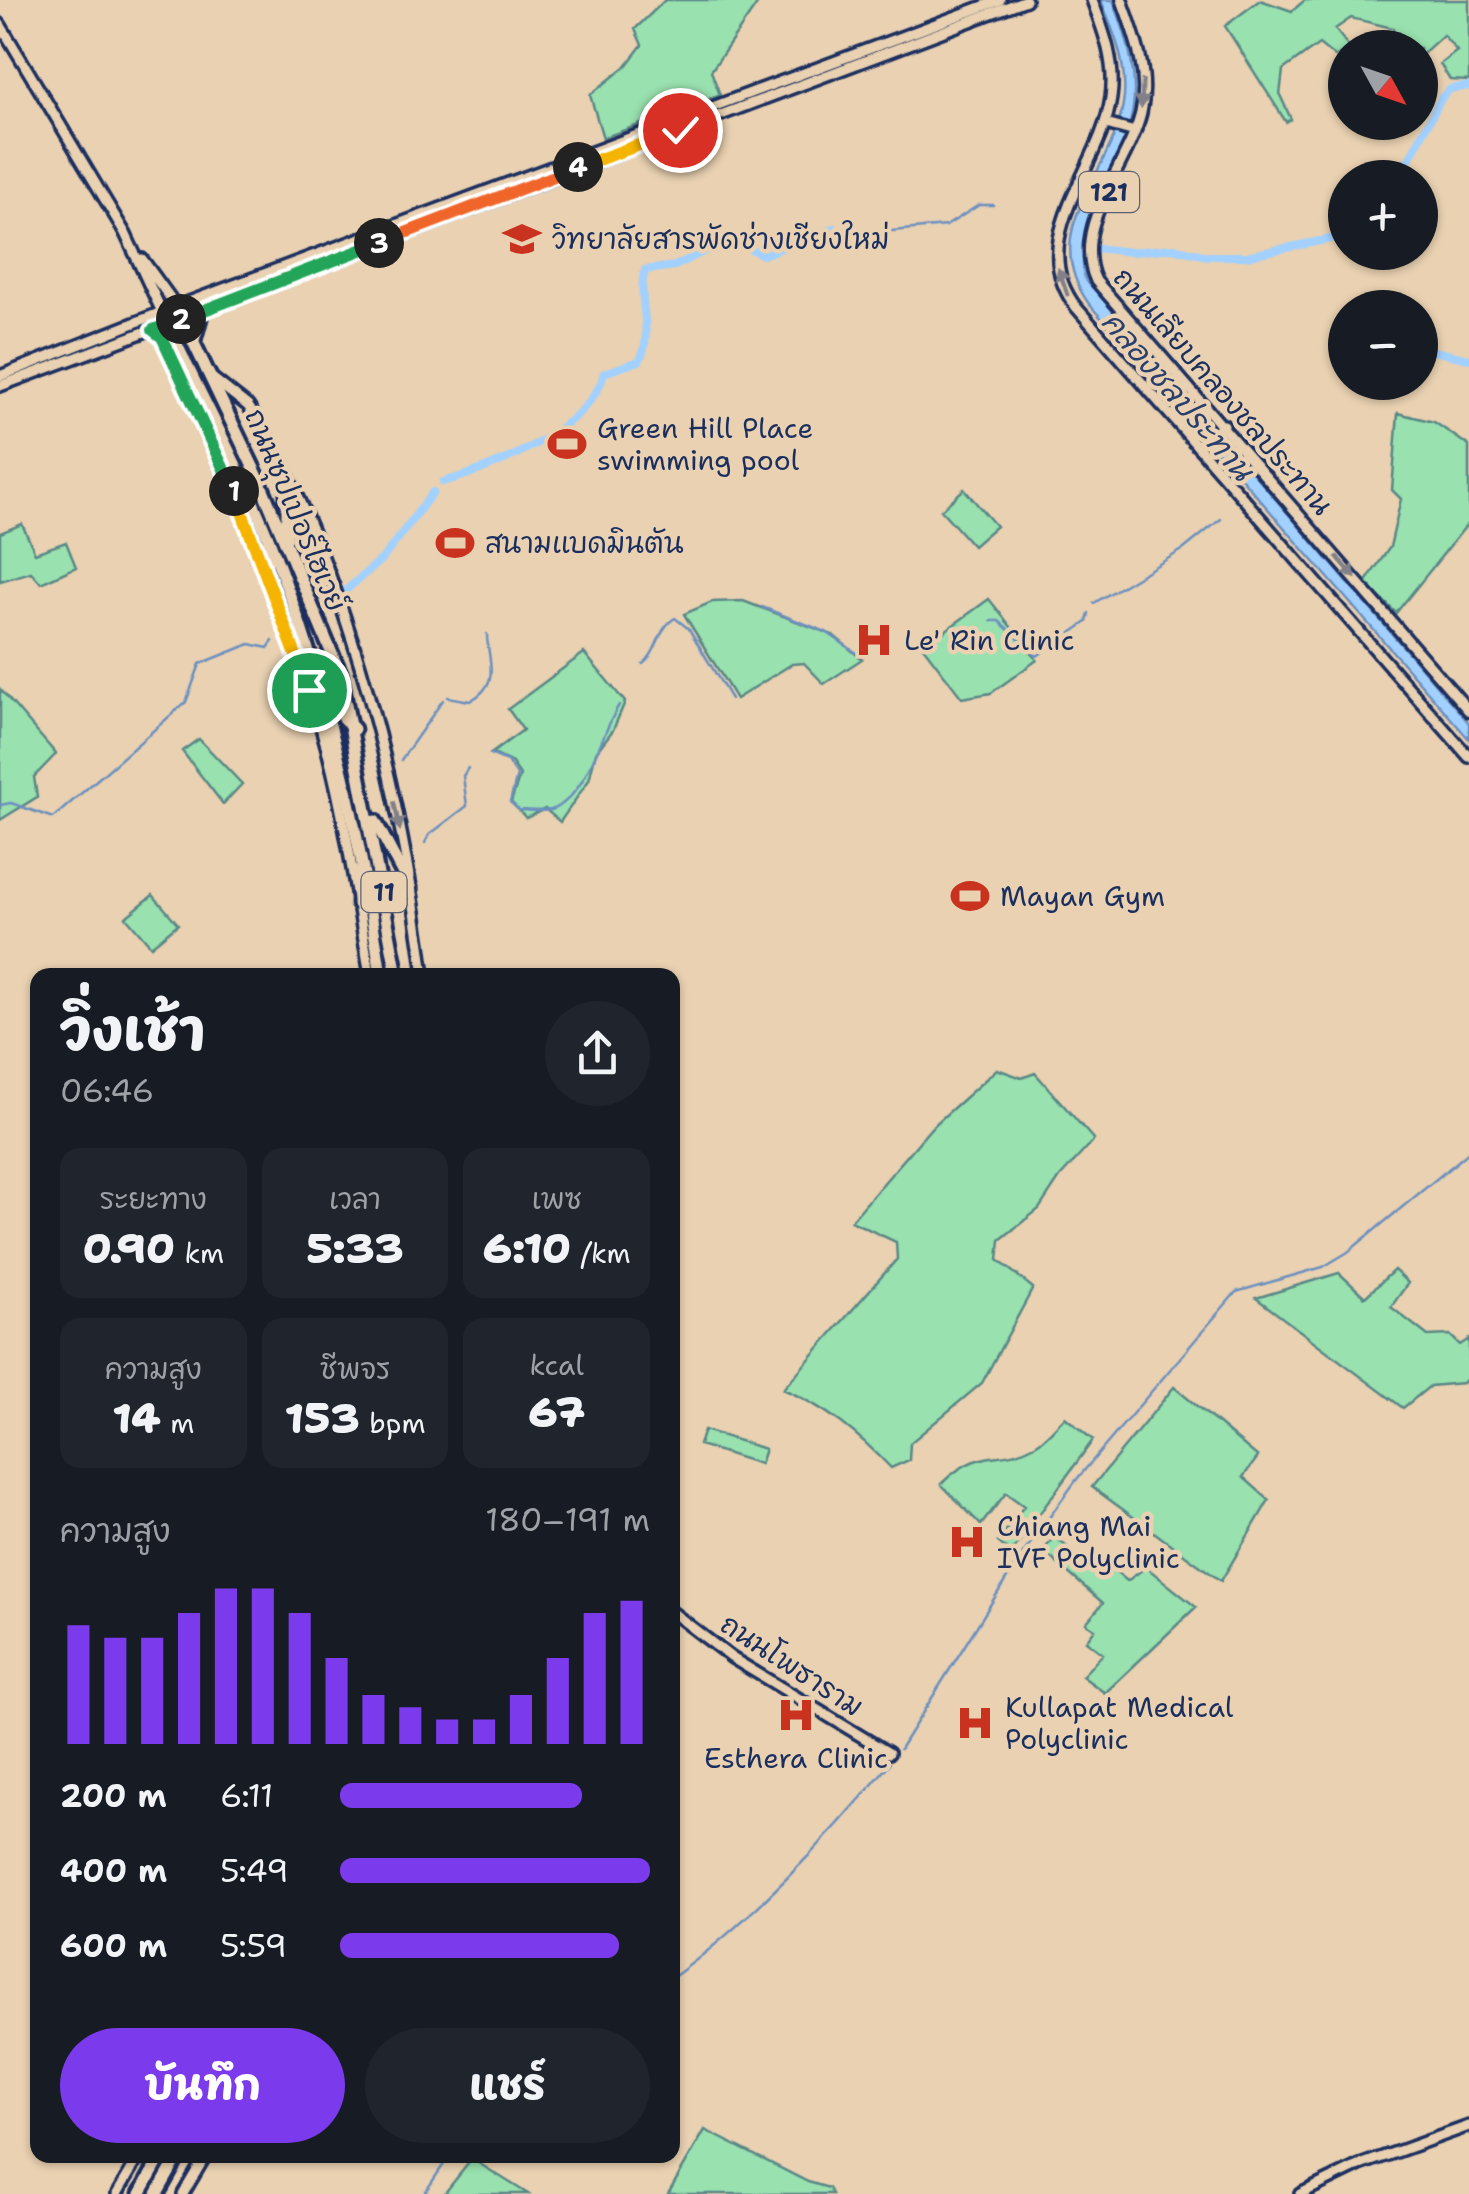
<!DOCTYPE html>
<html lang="th">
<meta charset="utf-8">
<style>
body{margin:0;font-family:"Shantell Sans","Playpen Sans Thai",sans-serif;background:#20242c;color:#f1f3f6;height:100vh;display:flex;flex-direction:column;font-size:38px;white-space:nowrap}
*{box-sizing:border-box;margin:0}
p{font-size:32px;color:#9ea1a6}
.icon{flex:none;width:55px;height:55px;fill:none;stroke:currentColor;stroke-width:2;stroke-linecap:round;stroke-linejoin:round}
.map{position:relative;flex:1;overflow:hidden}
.sheet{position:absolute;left:30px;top:968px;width:650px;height:1195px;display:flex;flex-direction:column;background:#171b24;border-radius:20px;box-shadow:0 2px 8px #0004}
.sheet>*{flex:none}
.needle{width:65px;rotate:130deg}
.tools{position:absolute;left:1328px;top:30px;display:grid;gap:20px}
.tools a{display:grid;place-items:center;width:110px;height:110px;border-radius:50%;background:#171b24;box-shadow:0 2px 8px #0004;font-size:50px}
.pin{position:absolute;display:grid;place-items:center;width:85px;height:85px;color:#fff;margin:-42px;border:5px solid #fff;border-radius:50%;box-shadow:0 2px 10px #0007}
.km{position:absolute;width:50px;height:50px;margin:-25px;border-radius:50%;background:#222;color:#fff;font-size:28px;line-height:50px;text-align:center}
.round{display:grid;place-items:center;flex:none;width:105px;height:105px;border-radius:52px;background:#20242c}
.head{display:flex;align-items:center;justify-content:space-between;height:170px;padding:0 30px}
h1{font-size:55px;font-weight:800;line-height:75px}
.metrics{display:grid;grid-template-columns:repeat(3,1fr);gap:15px;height:170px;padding:10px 30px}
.metrics div{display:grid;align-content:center;border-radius:20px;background:#20242c;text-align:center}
.metrics b{font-size:42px;font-weight:800}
.metrics small{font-size:28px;font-weight:400}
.metrics p{font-size:28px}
.chart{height:280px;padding:20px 30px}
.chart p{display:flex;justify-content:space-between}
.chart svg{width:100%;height:180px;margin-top:10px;stroke:#7c3aed;stroke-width:6}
.primary-button{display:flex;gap:20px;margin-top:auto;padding:20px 30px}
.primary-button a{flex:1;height:115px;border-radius:60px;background:#7c3aed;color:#fff;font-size:40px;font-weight:800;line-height:115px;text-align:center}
.primary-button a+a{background:#20242c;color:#f1f3f6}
ul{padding:0 30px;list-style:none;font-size:32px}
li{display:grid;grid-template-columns:160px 120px 1fr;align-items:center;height:75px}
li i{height:25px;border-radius:12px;background:#7c3aed}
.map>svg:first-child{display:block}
.green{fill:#99e1af;stroke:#5a8886;stroke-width:2.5}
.water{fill:#a3d1ff;stroke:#6d90bf;stroke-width:2.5}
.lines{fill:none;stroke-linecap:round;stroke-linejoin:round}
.stream{stroke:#6d90bf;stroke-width:2.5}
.canal{stroke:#a3d1ff;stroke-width:8}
.secondary-casing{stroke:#1b2f5e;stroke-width:16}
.primary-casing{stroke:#1b2f5e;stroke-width:16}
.highway-casing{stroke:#1b2f5e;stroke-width:19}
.secondary{stroke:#e9d1b1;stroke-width:9}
.primary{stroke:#e9d1b1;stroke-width:9}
.highway{stroke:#e9d1b1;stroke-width:11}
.oneway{fill:#828088}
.split-1-casing{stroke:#fff;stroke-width:20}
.split-2-casing{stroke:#fff;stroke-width:20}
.split-3-casing{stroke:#fff;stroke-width:20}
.split-4-casing{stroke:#fff;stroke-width:20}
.split-5-casing{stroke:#fff;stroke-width:20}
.split-1{stroke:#f5b400;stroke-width:12}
.split-2{stroke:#22a559;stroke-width:12}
.split-3{stroke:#22a559;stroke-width:12}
.split-4{stroke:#f0652b;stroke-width:12}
.split-5{stroke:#f5b400;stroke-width:12}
.labels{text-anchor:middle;stroke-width:9;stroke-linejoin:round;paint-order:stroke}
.shield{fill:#e9d1b1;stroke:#596077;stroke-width:2.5}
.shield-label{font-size:25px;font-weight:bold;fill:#1b2f5e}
.poi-label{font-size:28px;fill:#1b2f5e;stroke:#e9d1b1;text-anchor:start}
.street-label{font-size:28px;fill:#1b2f5e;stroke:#e9d1b1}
.water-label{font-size:30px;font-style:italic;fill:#293f6e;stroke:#e9d1b1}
</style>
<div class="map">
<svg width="1469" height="2194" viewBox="0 0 1469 2194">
<rect width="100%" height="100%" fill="#e9d1b1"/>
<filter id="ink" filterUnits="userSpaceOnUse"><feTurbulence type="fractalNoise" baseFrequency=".01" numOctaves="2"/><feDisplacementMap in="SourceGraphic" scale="20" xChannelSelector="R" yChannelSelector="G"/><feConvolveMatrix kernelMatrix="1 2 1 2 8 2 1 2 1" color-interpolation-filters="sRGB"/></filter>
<g filter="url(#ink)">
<path class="green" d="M665,0H760L711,71L720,95L603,138L590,95L625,67L642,45L635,29Z
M1260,0L1292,11L1305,0H1469V81L1450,80L1440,64L1457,51L1443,35L1420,56V48L1398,47L1393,28L1351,18L1335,29L1349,47L1335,57L1319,44L1283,70L1280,95L1291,119L1286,122L1225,26Z
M1398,413L1434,422L1469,446V522L1396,613L1365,583L1390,547L1401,499L1392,490Z
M964,489L996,526L973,546L941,510Z
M22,524L35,553L66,542L76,567L41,583L31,572L0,581V533Z
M989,599L1037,660L991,693L962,698L923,647Z
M743,601L833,635L862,659L824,684L804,663L792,664L736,699L684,614L712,602Z
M584,653L625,702L613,730L596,752L589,780L560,822L545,809L526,818L511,802L520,775L512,763L492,753L523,730L508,709Z
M0,689L56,754L34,777L37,797L0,820Z
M199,739L242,784L223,804L182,751Z
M153,895L178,924L151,946L126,917Z
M997,1069L1022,1078L1035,1073L1094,1140L1060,1177L1039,1209L1000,1240L998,1260L1033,1288L982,1383L910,1443L909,1460L891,1468C859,1434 827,1408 783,1389L897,1259L896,1242L851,1221L931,1128Z
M1394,1270L1408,1283L1391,1307L1428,1336L1450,1335L1460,1345L1469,1339V1377L1463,1383L1430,1386L1403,1408L1256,1298L1339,1273L1365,1297Z
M1174,1387L1258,1457L1243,1477L1269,1500L1221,1581L1092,1487Z
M1065,1417L1093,1440L1011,1553L998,1542L1024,1506L1006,1493L981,1525L941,1484C982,1444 997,1466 1035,1445C1046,1439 1056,1426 1065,1417Z
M704,1430L765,1449L760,1464L699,1445Z
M1055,1536L1094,1573L1106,1563L1127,1581L1146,1567L1196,1607L1105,1693L1082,1676L1103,1654L1086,1641L1095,1629L1086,1623L1103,1603L1043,1551Z
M705,2130L808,2182L829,2188L832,2194H668Z
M472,2159L528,2194H444Z"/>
<path class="water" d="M1101,0H1113C1128,39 1141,81 1130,123C1116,176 1072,222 1085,279L1469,723V739L1089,304C1034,226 1116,174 1124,97C1127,63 1113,30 1101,0Z"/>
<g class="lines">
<path class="stream" d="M859,234L946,226L979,205H993
M1094,603L1184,549L1221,519
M762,607L826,632L861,656
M991,621H999L1037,656L1087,622L1089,613
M643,664C659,651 657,629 675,618L689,629L731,699
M448,697L470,701C503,683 487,660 487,634
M490,754L507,761L517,775L510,802L519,810C528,810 542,812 551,810C586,798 601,734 619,705
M401,760L443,700
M0,805L11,803L53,818L186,702L200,664L250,644L268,648L273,641
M425,843L429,835L467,806L463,776L468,768
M362,957L365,975
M900,1749L1017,1562L1077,1479L1236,1292L1323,1267L1348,1252L1469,1152
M672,1978C748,1924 832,1835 890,1763
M424,2194L450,2155"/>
<path class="canal" d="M1399,178L1442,97L1450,89L1469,86
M1096,248L1131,252L1173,248L1207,256H1246L1345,236
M1343,347L1345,350
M1420,348L1469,359
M443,482C494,468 591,428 604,373L639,361C655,336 636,298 645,270L675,266L707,250L718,249L730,239L763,255L834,228
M344,592L383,558L433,492"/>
<g class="secondary-casing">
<path id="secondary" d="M0,24L125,233L162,312L0,376
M142,259L176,306
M153,329L162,337C227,470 289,606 327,749C346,823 357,900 370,975
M211,377L248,406L262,427C352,587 401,795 424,975
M0,386L155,328
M672,1612L732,1658L889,1753
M117,2194L140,2155
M183,2194L206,2155
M1300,2194L1360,2165L1469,2126"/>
</g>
<g class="primary-casing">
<path id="primary" d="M1092,0C1104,32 1116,63 1111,98C1101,169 1023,238 1076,307L1469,757
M1122,0C1135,37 1150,74 1141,113C1128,167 1070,226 1096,281L1469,711
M1106,124L1135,132
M162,312L1000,0
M167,324L1026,0
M1197,446L1224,425"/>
</g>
<g class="highway-casing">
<path id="highway" d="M176,306L257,475L340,673L397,975
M162,312C196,389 238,462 269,540C325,680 359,826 381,975
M194,340L202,311
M287,477V538
M236,495L255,512
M266,567L268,542
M318,679L322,673H331L343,718L354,729
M375,821L410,887
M358,904L359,871
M140,2194L162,2155
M157,2194L179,2155"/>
</g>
<use href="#secondary" class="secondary"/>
<use href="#primary" class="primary"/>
<use href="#highway" class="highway"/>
</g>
<defs><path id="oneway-solid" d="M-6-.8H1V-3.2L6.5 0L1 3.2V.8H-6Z" transform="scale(2.5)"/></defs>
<g class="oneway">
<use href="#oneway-solid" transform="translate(1142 94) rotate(93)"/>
<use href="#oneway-solid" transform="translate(1063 282) rotate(-109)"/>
<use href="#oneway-solid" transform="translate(1346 567) rotate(49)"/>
<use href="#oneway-solid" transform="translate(397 816) rotate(78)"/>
</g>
</g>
<g class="lines" filter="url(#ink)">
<g class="split-1-casing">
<path id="split-1" d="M234,491L309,690"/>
</g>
<g class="split-2-casing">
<path id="split-2" d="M181,319L153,330L162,337L234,491"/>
</g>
<g class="split-3-casing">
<path id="split-3" d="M181,319L379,243"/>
</g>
<g class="split-4-casing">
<path id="split-4" d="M379,243L578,167"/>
</g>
<g class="split-5-casing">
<path id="split-5" d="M578,167L680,130"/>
</g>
<use href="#split-1" class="split-1"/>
<use href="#split-2" class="split-2"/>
<use href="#split-3" class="split-3"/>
<use href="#split-4" class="split-4"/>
<use href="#split-5" class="split-5"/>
</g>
<defs>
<g id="university-bare" transform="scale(3)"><path d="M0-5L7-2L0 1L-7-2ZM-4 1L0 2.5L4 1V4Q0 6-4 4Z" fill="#c8321e" stroke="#e9d1b1" stroke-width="2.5" paint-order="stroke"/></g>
<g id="stadium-bare" transform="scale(3)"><path d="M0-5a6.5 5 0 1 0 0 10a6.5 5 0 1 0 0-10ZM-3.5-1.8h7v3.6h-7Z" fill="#c8321e" stroke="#e9d1b1" stroke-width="2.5" paint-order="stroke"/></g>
<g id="hospital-bare" transform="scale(3)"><path d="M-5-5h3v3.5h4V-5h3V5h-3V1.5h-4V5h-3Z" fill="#c8321e" stroke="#e9d1b1" stroke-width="2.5" paint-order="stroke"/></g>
</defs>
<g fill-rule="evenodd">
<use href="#university-bare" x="522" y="239"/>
<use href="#stadium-bare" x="567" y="444"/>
<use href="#stadium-bare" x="455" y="543"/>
<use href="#hospital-bare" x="874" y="640"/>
<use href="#stadium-bare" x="970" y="896"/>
<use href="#hospital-bare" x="967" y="1542"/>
<use href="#hospital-bare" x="796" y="1715"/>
<use href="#hospital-bare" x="975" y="1723"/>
</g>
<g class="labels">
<g class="shield">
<rect x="1079" y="172" width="60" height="40" rx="8"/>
<rect x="361.5" y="872" width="45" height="40" rx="8"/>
</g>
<g class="shield-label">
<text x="1109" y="201">121</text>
<text x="384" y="901">11</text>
</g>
<g class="poi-label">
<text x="552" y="249">วิทยาลัยสารพัดช่างเชียงใหม่</text>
<text x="597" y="438">Green Hill Place<tspan x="597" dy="32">swimming pool</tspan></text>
<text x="485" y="553">สนามแบดมินตัน</text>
<text x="904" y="650">Le' Rin Clinic</text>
<text x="1000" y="906">Mayan Gym</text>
<text x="997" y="1536">Chiang Mai<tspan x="997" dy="32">IVF Polyclinic</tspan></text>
<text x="1005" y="1717">Kullapat Medical<tspan x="1005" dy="32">Polyclinic</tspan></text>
<text x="796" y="1768" text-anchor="middle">Esthera Clinic</text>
</g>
<g class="street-label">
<text transform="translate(1223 391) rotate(49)" y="10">ถนนเลียบคลองชลประทาน</text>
<text transform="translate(296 510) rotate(67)" y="10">ถนนซุปเปอร์ไฮเวย์</text>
<text transform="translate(792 1665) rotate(33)" y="10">ถนนโพธาราม</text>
</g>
<g class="water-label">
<text transform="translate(1177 396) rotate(49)" y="10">คลองชลประทาน</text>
</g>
</g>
</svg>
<div class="tools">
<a><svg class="needle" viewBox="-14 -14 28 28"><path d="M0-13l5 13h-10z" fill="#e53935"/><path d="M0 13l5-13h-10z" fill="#9ea1a6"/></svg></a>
<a>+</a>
<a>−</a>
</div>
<div class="pin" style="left:309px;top:690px;background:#1e9e55"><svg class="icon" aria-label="arrive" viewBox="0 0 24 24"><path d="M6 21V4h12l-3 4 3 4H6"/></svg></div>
<div class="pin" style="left:680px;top:130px;background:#d93025"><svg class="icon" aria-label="check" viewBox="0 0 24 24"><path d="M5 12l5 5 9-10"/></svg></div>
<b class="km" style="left:234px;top:491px">1</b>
<b class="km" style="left:181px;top:319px">2</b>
<b class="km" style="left:379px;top:243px">3</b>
<b class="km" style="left:578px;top:167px">4</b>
<section class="sheet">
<div class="head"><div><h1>วิ่งเช้า</h1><p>06:46</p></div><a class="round"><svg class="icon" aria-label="share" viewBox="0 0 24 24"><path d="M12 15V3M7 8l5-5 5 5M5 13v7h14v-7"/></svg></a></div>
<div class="metrics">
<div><p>ระยะทาง</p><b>0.90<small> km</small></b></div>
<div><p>เวลา</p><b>5:33</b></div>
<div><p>เพซ</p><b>6:10<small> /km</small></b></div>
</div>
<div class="metrics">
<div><p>ความสูง</p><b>14<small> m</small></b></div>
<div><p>ชีพจร</p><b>153<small> bpm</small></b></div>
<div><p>kcal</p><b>67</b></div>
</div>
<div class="chart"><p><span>ความสูง</span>180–191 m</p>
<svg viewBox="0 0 160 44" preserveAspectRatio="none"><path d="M5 44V15M15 44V18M25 44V18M35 44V12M45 44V6M55 44V6M65 44V12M75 44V23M85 44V32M95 44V35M105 44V38M115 44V38M125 44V32M135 44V23M145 44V12M155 44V9"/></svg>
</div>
<ul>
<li><b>200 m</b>6:11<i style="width:78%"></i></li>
<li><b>400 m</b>5:49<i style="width:100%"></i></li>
<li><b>600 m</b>5:59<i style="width:90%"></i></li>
</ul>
<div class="primary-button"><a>บันทึก</a><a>แชร์</a></div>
</section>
</div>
